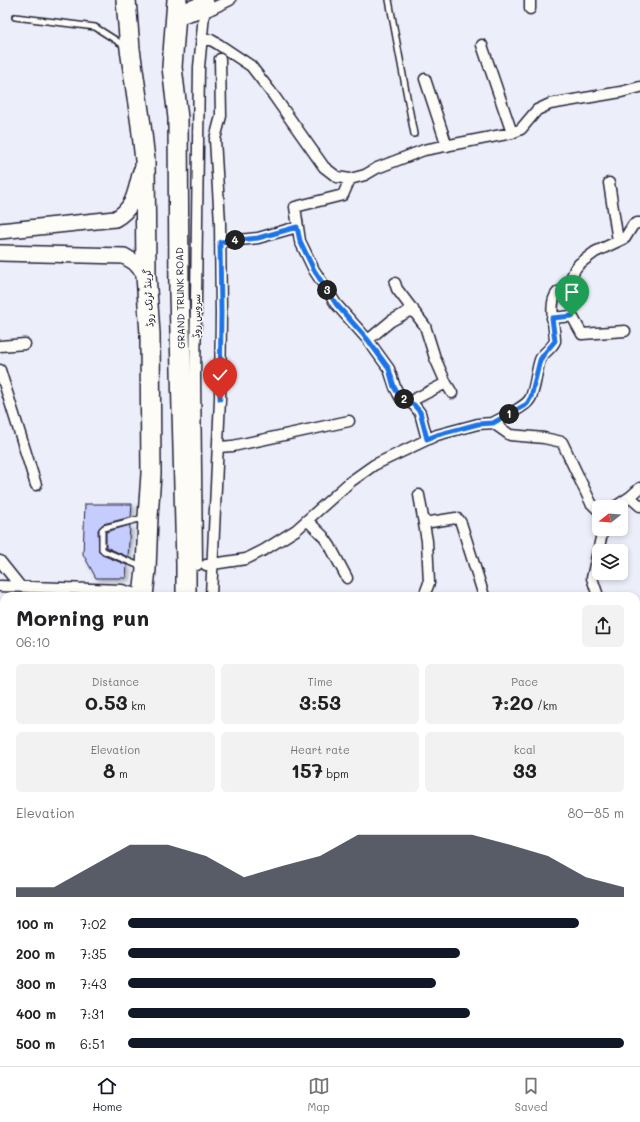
<!DOCTYPE html>
<meta charset="utf-8">
<style>
body{margin:0;font-family:Mali,"Playpen Sans Arabic",sans-serif;background:#f2f2f2;color:#202124;height:100vh;display:flex;flex-direction:column;font-size:15px;white-space:nowrap}
*{box-sizing:border-box;margin:0}
p{font-size:13px;color:#757577}
.icon{flex:none;width:22px;height:22px;fill:none;stroke:currentColor;stroke-width:2;stroke-linecap:round;stroke-linejoin:round}
.map{position:relative;flex:1;overflow:hidden}
.sheet{position:absolute;left:0px;top:592px;width:640px;height:474px;display:flex;flex-direction:column;background:#fff;border-radius:12px 12px 0 0;box-shadow:0 2px 6px #0003}
.sheet>*{flex:none}
.needle{width:26px;rotate:253deg}
.fabs{position:absolute;left:592px;top:500px;display:grid;gap:8px}
.fabs a{display:grid;place-items:center;width:36px;height:36px;border-radius:6px;background:#fff;box-shadow:0 2px 6px #0003;font-size:20px}
.pin{position:absolute;display:grid;place-items:center;width:34px;height:34px;color:#fff;margin:-41px -17px;border-radius:50% 50% 50% 0;rotate:-45deg;box-shadow:0 0 4px #0007}
.pin .icon{rotate:45deg}
.km{position:absolute;width:20px;height:20px;margin:-10px;border-radius:50%;background:#222;color:#fff;font-size:11px;line-height:20px;text-align:center}
.round{display:grid;place-items:center;flex:none;width:42px;height:42px;border-radius:6px;background:#f2f2f2}
.summary{display:flex;align-items:center;justify-content:space-between;height:68px;padding:0 16px}
h1{font-size:22px;font-weight:800;line-height:30px}
.figures{display:grid;grid-template-columns:repeat(3,1fr);gap:6px;height:68px;padding:4px 16px}
.figures div{display:grid;align-content:center;border-radius:6px;background:#f2f2f2;text-align:center}
.figures b{font-size:20px;font-weight:800}
.figures small{font-size:11px;font-weight:400}
.figures p{font-size:11px}
.chart{height:112px;padding:8px 16px}
.chart p{display:flex;justify-content:space-between}
.chart svg{width:100%;height:72px;margin-top:4px;fill:#111827;opacity:.7}
ul{padding:0 16px;list-style:none;font-size:13px}
li{display:grid;grid-template-columns:64px 48px 1fr;align-items:center;height:30px}
li i{height:10px;border-radius:5px;background:#111827}
.tabs{display:flex;justify-content:space-around;align-items:center;height:56px;border-top:1px solid #e0e0e0;background:#fff;font-size:11px;color:#757577}
.tabs a{display:grid;justify-items:center;gap:2px}
.tabs .selected{color:#111827}
.map>svg:first-child{display:block}
.building{fill:#c5ccfe;stroke:#22223b;filter:url(#shadow)}
.lines{fill:none;stroke-linecap:round;stroke-linejoin:round}
.lane-casing{stroke:#22223b;stroke-width:8}
.street-casing{stroke:#22223b;stroke-width:13}
.secondary-casing{stroke:#22223b;stroke-width:18}
.highway-casing{stroke:#22223b;stroke-width:22}
.lane{stroke:#fdfcf7;stroke-width:5}
.street{stroke:#fdfcf7;stroke-width:10}
.secondary{stroke:#fdfcf7;stroke-width:15}
.highway{stroke:#fdfcf7;stroke-width:19}
.route-casing{stroke:#fff;stroke-width:8}
.route{stroke:#1a73e8;stroke-width:5}
.labels{text-anchor:middle;stroke-width:3;stroke-linejoin:round;paint-order:stroke}
.street-label{font-size:10px;fill:#22223b;stroke:#fdfcf7}
</style>
<div class="map">
<svg width="640" height="1066" viewBox="0 0 640 1066">
<defs>
<filter id="shadow"><feDropShadow dx="3" dy="3" stdDeviation="2" flood-color="#0004"/></filter>
</defs>
<rect width="100%" height="100%" fill="#eceef9"/>
<filter id="ink" filterUnits="userSpaceOnUse"><feTurbulence type="fractalNoise" baseFrequency=".025" numOctaves="2"/><feDisplacementMap in="SourceGraphic" scale="8" xChannelSelector="R" yChannelSelector="G"/><feConvolveMatrix kernelMatrix="1 2 1 2 8 2 1 2 1" color-interpolation-filters="sRGB"/></filter>
<g filter="url(#ink)">
<path class="building" d="M85,504H132L131,517L103,524L98,530L99,551L102,555L127,565L126,578H96L83,554Z
M130,525L128,557L106,547V532Z"/>
<g class="lines">
<g class="lane-casing">
<path id="lane" d="M389,0L414,134
M15,17L95,27L125,46
M142,567L104,551L102,549V530L104,528L143,518"/>
</g>
<g class="street-casing">
<path id="street" d="M530,9V0
M203,13L230,0
M201,39L211,40L218,44L251,66L274,96L324,167L337,177L350,179L365,175L377,168L424,150L512,133L521,129L537,110L550,104L621,92L640,87
M482,45L512,133
M425,79L447,146
M350,179L343,195L295,207L300,241L314,270L336,304L368,340L389,369L395,387L400,397L414,405L420,413L427,439
M609,183L618,241
M220,242L258,238L297,227
M395,283L397,289L425,326L435,358L446,383L452,393
M552,318L572,316L582,334L625,331
M368,340L391,321L413,309
M0,346L25,344
M0,370L36,485
M409,402L446,383
M493,423C503,417 527,407 531,397C536,385 536,372 540,360C543,352 552,349 555,341C555,329 548,303 557,293C559,290 563,291 566,291L575,269L579,264L595,252L625,238L633,225L637,223H640
M218,447L233,446L349,421
M419,495L427,541L429,583L424,596
M630,497L640,506
M615,507L630,497L640,488
M307,520L323,536L330,546L347,578
M424,523L456,518L459,520L461,523L484,596
M0,561L20,586
M197,565L195,378L199,67L205,4
M206,565L246,559L264,550L296,530L350,482L374,465L437,435L478,424L493,423L510,435L544,438L562,442L591,503L599,511
M0,586L122,590L143,596
M211,596L220,399L221,313L220,223L215,139L221,116L220,59
M598,596L592,578L603,529
M636,637L640,638
M0,703H4
M264,1062L267,1066
M490,1062L494,1065L516,1062
M534,1062V1066
M577,1062L580,1066
M625,1062L626,1066
M12,1066V1062
M199,1066L216,1062
M401,1066L419,1063L435,1066
M442,1066L469,1062"/>
</g>
<g class="secondary-casing">
<path id="secondary" d="M0,231L115,219C135,208 135,192 141,171
M0,253L124,256L134,262L146,275
M128,1066L133,1062"/>
</g>
<g class="highway-casing">
<path id="highway" d="M126,0L130,49L141,125L145,160L146,275L150,334L151,474L148,517L146,569L143,596
M177,0L172,67L178,118L179,293L186,564V596
M176,15L205,6
M147,1062V1066
M175,1066V1062"/>
</g>
<use href="#lane" class="lane"/>
<use href="#street" class="street"/>
<use href="#secondary" class="secondary"/>
<use href="#highway" class="highway"/>
</g>
</g>
<g class="lines" filter="url(#ink)">
<g class="route-casing">
<path id="route" d="M220,399L221,313L220,242L258,238L297,227L300,241L314,270L336,304L368,340L389,369L394,387L400,397L414,405L420,412L427,439L437,435L478,424L493,423L527,404L531,397L540,360L544,354L555,341L552,318L572,316"/>
</g>
<use href="#route" class="route"/>
</g>
<g class="labels">
<g class="street-label">
<text transform="translate(148 298) rotate(-93)" y="4">گرینڈ ٹرنک روڈ</text>
<text transform="translate(180 298) rotate(-91)" y="4">GRAND TRUNK ROAD</text>
<text transform="translate(196 316) rotate(-89)" y="4">سروس روڈ</text>
</g>
</g>
</svg>
<div class="fabs">
<a><svg class="needle" viewBox="-14 -14 28 28"><path d="M0-13l5 13h-10z" fill="#e53935"/><path d="M0 13l5-13h-10z" fill="#757577"/></svg></a>
<a><svg class="icon" aria-label="layers" viewBox="0 0 24 24"><path d="M12 4l9 5-9 5-9-5zM3 14l9 5 9-5"/></svg></a>
</div>
<div class="pin" style="left:572px;top:316px;background:#1e9e55"><svg class="icon" aria-label="arrive" viewBox="0 0 24 24"><path d="M6 21V4h12l-3 4 3 4H6"/></svg></div>
<div class="pin" style="left:220px;top:399px;background:#d93025"><svg class="icon" aria-label="check" viewBox="0 0 24 24"><path d="M5 12l5 5 9-10"/></svg></div>
<b class="km" style="left:509px;top:414px">1</b>
<b class="km" style="left:404px;top:399px">2</b>
<b class="km" style="left:327px;top:290px">3</b>
<b class="km" style="left:235px;top:240px">4</b>
<section class="sheet">
<div class="summary"><div><h1>Morning run</h1><p>06:10</p></div><a class="round"><svg class="icon" aria-label="share" viewBox="0 0 24 24"><path d="M12 15V3M7 8l5-5 5 5M5 13v7h14v-7"/></svg></a></div>
<div class="figures">
<div><p>Distance</p><b>0.53<small> km</small></b></div>
<div><p>Time</p><b>3:53</b></div>
<div><p>Pace</p><b>7:20<small> /km</small></b></div>
</div>
<div class="figures">
<div><p>Elevation</p><b>8<small> m</small></b></div>
<div><p>Heart rate</p><b>157<small> bpm</small></b></div>
<div><p>kcal</p><b>33</b></div>
</div>
<div class="chart"><p><span>Elevation</span>80–85 m</p>
<svg viewBox="0 0 160 44" preserveAspectRatio="none"><path d="M0 44V38L10 38L20 25L30 12L40 12L50 19L60 32L70 25L80 19L90 6L100 6L110 6L120 6L130 12L140 19L150 32L160 38V44z"/></svg>
</div>
<ul>
<li><b>100 m</b>7:02<i style="width:91%"></i></li>
<li><b>200 m</b>7:35<i style="width:67%"></i></li>
<li><b>300 m</b>7:43<i style="width:62%"></i></li>
<li><b>400 m</b>7:31<i style="width:69%"></i></li>
<li><b>500 m</b>6:51<i style="width:100%"></i></li>
</ul>
</section>
</div>
<nav class="tabs">
<a class="selected"><svg class="icon" aria-label="home" viewBox="0 0 24 24"><path d="M3 11l9-7 9 7M6 9v11h12V9"/></svg>Home</a>
<a><svg class="icon" aria-label="map" viewBox="0 0 24 24"><path d="M3 6l6-2 6 2 6-2v14l-6 2-6-2-6 2zM9 4v14M15 6v14"/></svg>Map</a>
<a><svg class="icon" aria-label="saved" viewBox="0 0 24 24"><path d="M7 4h10v16l-5-4-5 4z"/></svg>Saved</a>
</nav>
